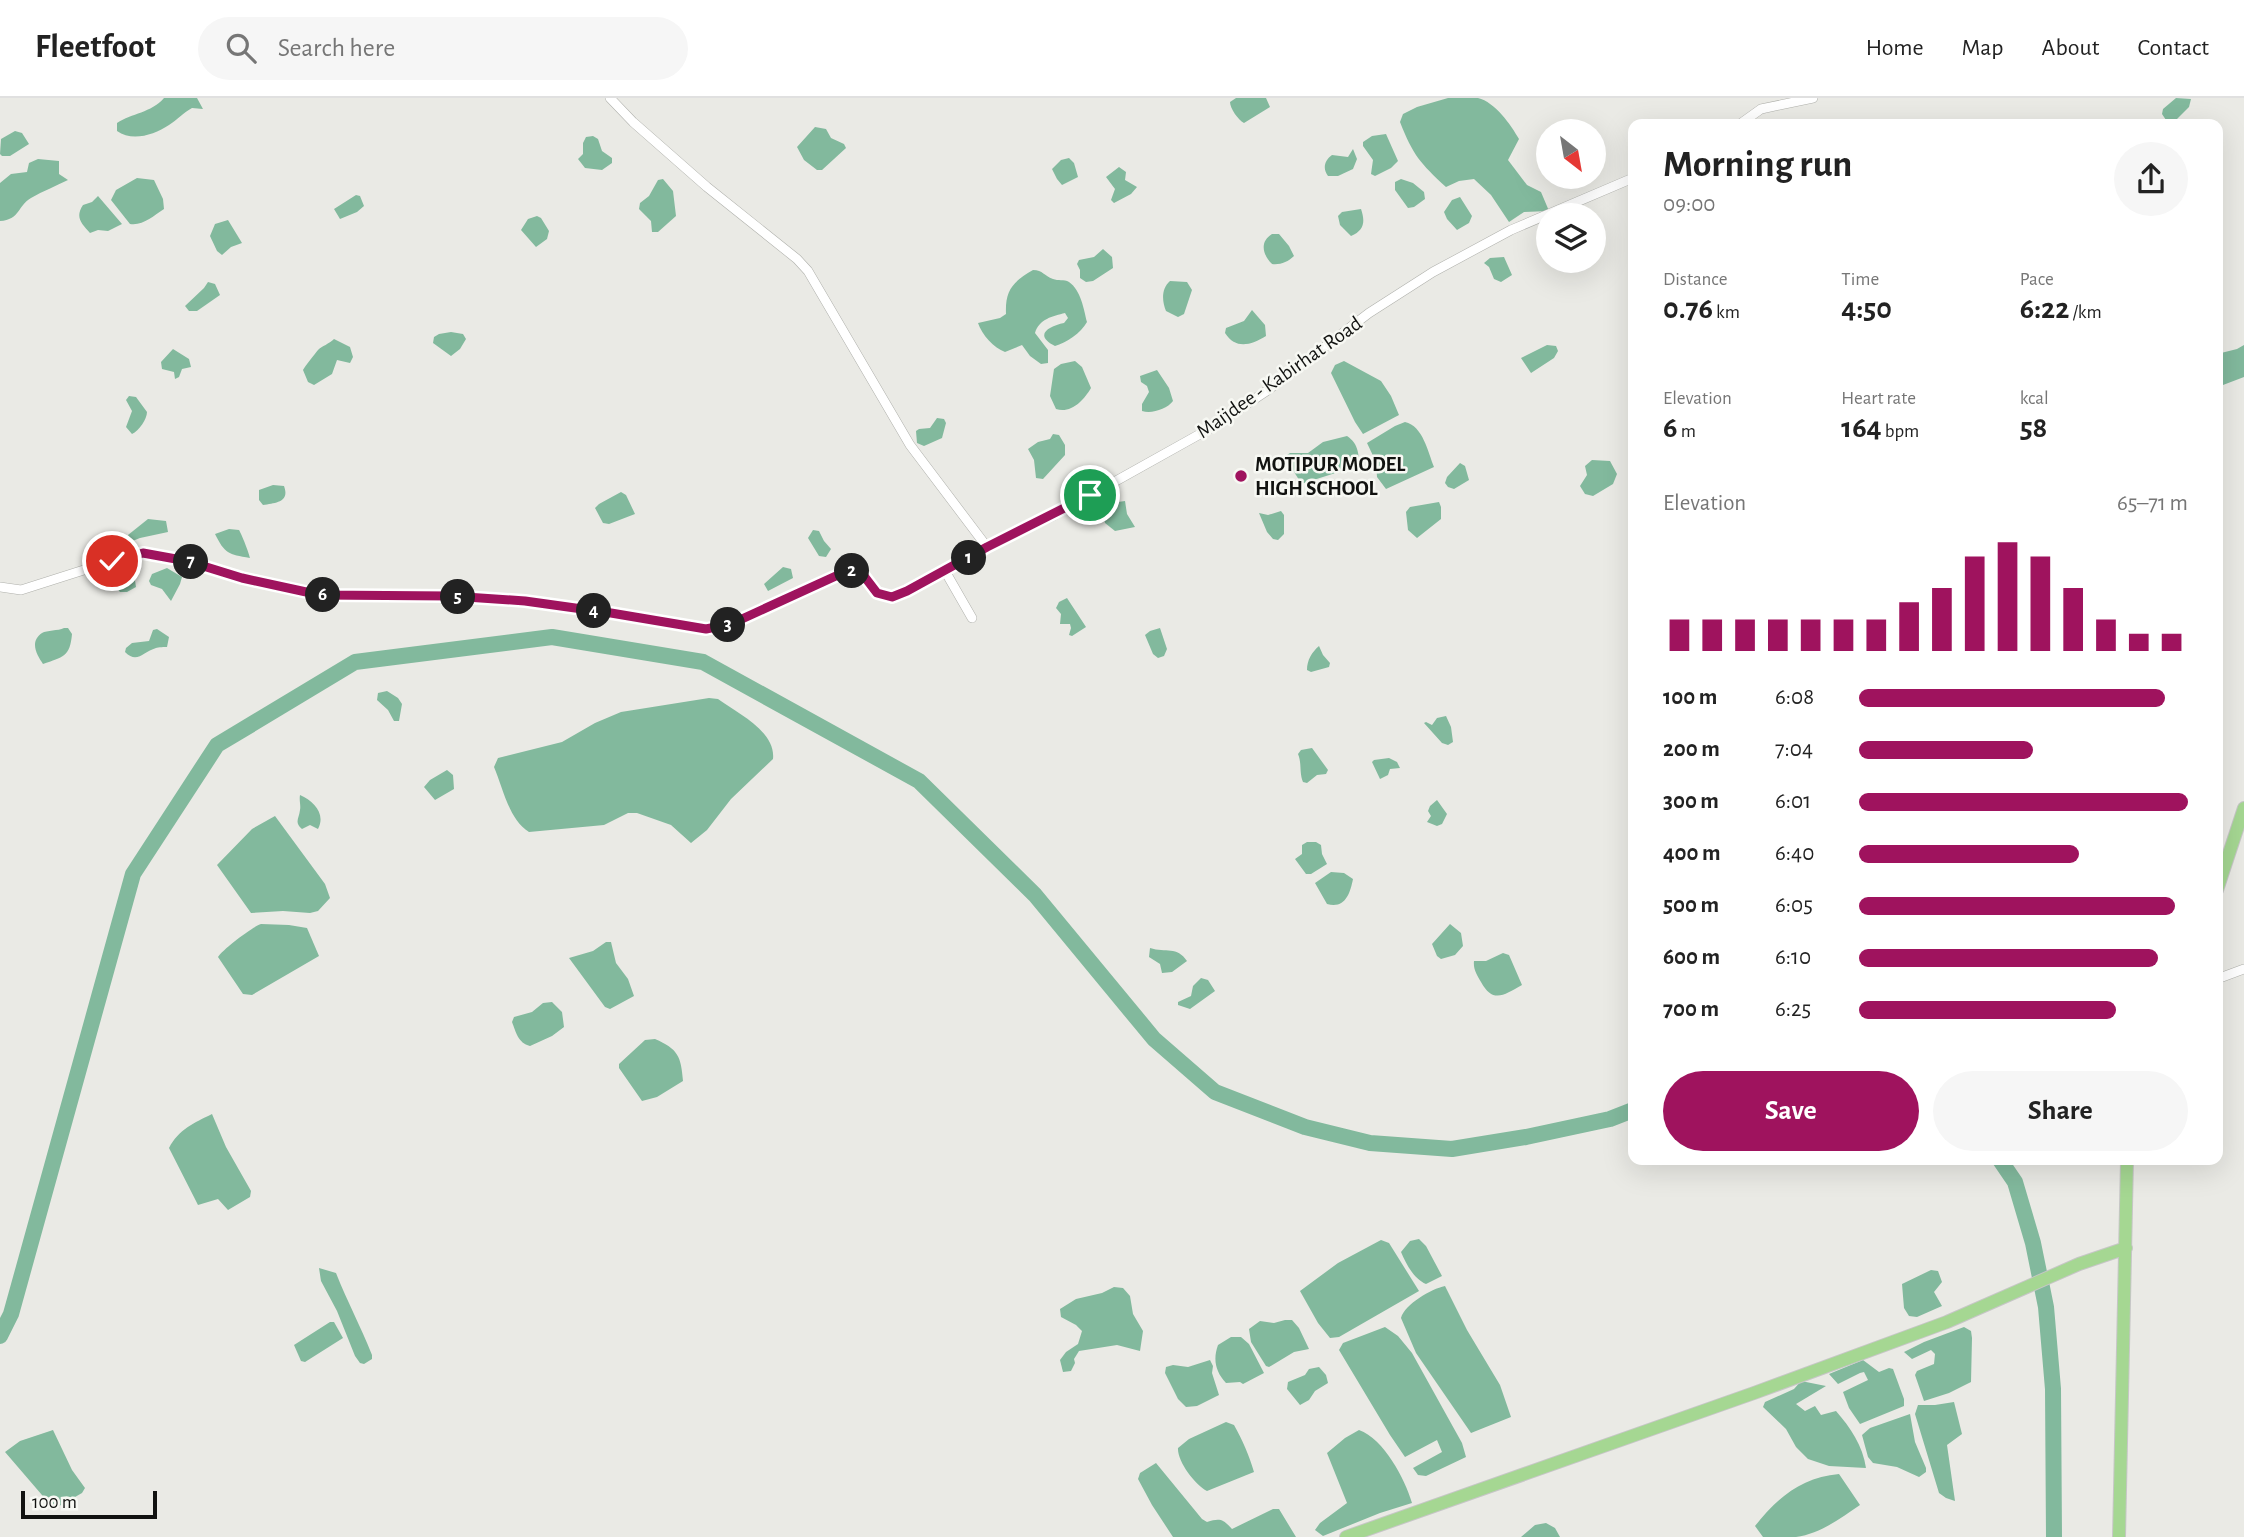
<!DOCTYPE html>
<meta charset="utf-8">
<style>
body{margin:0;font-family:"Alegreya Sans",sans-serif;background:#f6f6f6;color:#222;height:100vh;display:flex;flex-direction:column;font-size:26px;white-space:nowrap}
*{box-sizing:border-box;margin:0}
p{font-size:23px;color:#767676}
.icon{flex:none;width:38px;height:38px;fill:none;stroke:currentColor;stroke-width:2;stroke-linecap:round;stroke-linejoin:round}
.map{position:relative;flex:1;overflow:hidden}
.panel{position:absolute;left:1628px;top:21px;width:595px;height:1046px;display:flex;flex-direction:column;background:#fff;border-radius:14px;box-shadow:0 7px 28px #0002}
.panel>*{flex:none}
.needle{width:46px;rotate:149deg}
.buttons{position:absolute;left:1536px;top:21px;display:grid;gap:14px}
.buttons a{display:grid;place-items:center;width:70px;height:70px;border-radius:50%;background:#fff;box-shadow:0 7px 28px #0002;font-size:35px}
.scale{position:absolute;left:21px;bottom:18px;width:136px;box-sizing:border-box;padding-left:7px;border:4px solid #111210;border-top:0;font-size:19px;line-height:24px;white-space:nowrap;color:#111210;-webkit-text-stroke:5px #f7f8f3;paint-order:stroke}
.pin{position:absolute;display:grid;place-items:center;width:60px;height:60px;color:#fff;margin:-30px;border:4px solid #fff;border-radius:50%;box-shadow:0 2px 7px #0007}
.km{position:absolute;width:35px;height:35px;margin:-18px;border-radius:50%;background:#222;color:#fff;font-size:19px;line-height:35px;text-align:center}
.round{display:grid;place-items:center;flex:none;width:74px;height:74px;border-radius:37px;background:#f6f6f6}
.head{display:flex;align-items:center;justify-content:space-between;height:119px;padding:0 35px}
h1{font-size:38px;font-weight:700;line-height:52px}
.metrics{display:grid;grid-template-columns:repeat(3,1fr);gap:10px;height:119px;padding:7px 35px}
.metrics div{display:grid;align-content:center}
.metrics b{font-size:30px;font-weight:700}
.metrics small{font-size:19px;font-weight:400}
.metrics p{font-size:19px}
.chart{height:196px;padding:14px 35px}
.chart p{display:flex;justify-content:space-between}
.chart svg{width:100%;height:126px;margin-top:7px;stroke:#9f135e;stroke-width:6}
.cta{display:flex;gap:14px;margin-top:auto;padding:14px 35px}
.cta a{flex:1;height:80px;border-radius:42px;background:#9f135e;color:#fff;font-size:28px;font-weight:700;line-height:80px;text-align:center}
.cta a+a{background:#f6f6f6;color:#222}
ul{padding:0 35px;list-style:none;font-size:23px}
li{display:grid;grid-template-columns:112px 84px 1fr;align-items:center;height:52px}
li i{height:18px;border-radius:9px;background:#9f135e}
header{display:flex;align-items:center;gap:42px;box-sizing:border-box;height:98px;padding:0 35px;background:#fff;border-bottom:2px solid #e0e0e0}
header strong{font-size:33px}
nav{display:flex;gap:38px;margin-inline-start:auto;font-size:24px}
.search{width:490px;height:63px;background:#f6f6f6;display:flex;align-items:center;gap:18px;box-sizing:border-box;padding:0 24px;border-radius:38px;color:#767676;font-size:26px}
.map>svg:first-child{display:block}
.water{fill:#82b99d}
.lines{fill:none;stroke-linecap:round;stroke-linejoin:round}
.river{stroke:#82b99d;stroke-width:16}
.minor-casing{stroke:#afb0ab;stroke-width:10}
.major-casing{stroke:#c6c6c6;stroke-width:14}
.minor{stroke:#fff;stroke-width:9}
.major{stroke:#a5d792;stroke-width:12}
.route-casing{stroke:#fff;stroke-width:14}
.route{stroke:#9f135e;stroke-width:9}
.poi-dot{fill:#9f135e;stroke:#f7f8f3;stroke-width:2.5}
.labels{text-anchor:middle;stroke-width:5;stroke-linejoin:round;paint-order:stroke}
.street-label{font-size:21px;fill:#111210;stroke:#f7f8f3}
.poi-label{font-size:21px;font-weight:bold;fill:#111210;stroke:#f7f8f3;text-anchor:start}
</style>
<header>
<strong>Fleetfoot</strong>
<div class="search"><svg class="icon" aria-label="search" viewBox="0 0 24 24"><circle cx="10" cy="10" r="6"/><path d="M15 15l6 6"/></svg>Search here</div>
<nav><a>Home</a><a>Map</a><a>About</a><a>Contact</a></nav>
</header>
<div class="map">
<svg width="2244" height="1439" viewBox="0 0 2244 1439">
<rect width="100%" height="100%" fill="#eaeae5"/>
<path class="water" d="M164,0H197L203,11L192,10C183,15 177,22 169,27C154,37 132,44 117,33V25C132,15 151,15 164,0Z
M1236,0H1266L1270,9L1244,25C1238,22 1230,10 1230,4Z
M1448,0C1457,0 1469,0 1478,0C1495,4 1511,27 1519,41L1508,62L1527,87L1541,94L1549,113L1524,114L1509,124L1491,97L1474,81L1459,83L1446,89C1420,65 1413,57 1400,24L1403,16L1417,9Z
M2176,0L2191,1L2189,9L2172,26L2168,25L2162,16L2163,11Z
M815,29L826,31L831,40L844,46L846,50L822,72H817L804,62L797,49Z
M15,33L22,35L29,46L10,58H2L0,56L1,41Z
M1386,36L1398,63L1391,70L1375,78L1371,76L1373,62L1363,48V44L1372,38Z
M593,38L598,41L602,53L612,60V65L602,72L585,70L578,61L583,56V45L586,39Z
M1353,51L1357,61L1353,71L1338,78H1328C1322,70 1325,62 1332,57L1348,59Z
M1069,60L1074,65L1078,79L1062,87L1057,81L1052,71L1061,62Z
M38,61L59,63V76L68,82C56,88 43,93 31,100C18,107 20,122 0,123V85L11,76L27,74L29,65Z
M1119,69L1126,74L1125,82L1137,89L1131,96L1114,105L1111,102L1115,91L1106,79Z
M137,80L154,82L163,101L164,111C153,118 143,128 130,126L111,102L116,92Z
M663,81L673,93L676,118L658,134H652L651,123L639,111L640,105L649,98L658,82Z
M1401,81L1413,85L1424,94L1425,101L1414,109L1408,110L1395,92V84Z
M356,97L360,98L364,108L357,114L340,121L334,111Z
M98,98L122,126L108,133L98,132L90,135C81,125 75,119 83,107L92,104Z
M1460,99L1472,118L1469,125L1457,132L1447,121L1444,114L1452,102Z
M1361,111C1365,123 1365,132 1351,138L1340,127L1338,118L1342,114Z
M537,118L541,120L549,133L547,141L536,149L521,132L528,121Z
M228,122L242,145L231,149L222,157L217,153L210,138L215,126Z
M1272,136H1279L1289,148L1294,158C1288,164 1280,167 1272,166C1263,157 1259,144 1272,136Z
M1103,151L1112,159L1113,170L1093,183L1086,184L1080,180V172L1077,166L1079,162L1094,159Z
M1504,159L1512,177L1501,184L1494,181L1489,169L1484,165L1490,160Z
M1033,172C1043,172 1044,178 1053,181C1058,183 1064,181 1069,184C1081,192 1084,212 1087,224C1081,235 1066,245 1055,248C1033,237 1049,228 1064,225L1068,220L1065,215C1053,218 1039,221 1035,235L1048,252V265L1041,266L1030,258L1022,247L1005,254C994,250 982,237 978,225L1000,220L1006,216C1005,193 1012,184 1033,172Z
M1170,183L1187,184L1192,192L1184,216L1178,219L1166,213C1162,203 1161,191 1170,183Z
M208,184L215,186L220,197L197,213H189L185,208L204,190Z
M1252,212L1265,227L1266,238C1251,247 1236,252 1225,235L1226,230L1244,223Z
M451,234L463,236L466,241L460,251L451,258L433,245L434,239L439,236Z
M334,241L350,249L353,259L350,265L337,262L332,276L314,287L308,284L303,272C305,268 315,256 318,252C322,248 329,246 334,241Z
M1547,247L1556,248L1558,253L1554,260L1531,275L1521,260Z
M2244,247V279L2223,287L2217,283V256L2237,251Z
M173,251L189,261L191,269L182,271L179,279L175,281L174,274L162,271L161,264Z
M1075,263L1082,269L1091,290C1084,302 1071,316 1056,311L1050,298L1054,271L1061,266Z
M1344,263L1381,283L1391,298L1399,317L1363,336L1355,324L1331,275L1335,267Z
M1157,272L1169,290L1173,303C1167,311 1152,316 1142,313V306L1149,294L1147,288L1141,284L1140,278Z
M129,298L136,299L147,314C147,321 139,333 132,336L126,329L132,313L126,302Z
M937,320L944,321L946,325L942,340L924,348L917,345L916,333L919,331L930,330Z
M1405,324C1423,328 1428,354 1434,369L1386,391L1377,379L1376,364L1367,345L1395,328Z
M1053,336L1059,337L1065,347V357L1043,381L1036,380L1034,362L1028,351L1038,344L1050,341Z
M1347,338C1359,346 1359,357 1359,370L1348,371L1301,386C1296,375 1289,369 1287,357L1290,355H1308L1323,344Z
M1592,362L1610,363L1617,376L1613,386L1593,398L1585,396L1580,388L1587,377L1585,368Z
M1460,365L1465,368L1469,382L1454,391L1448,389L1445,385L1447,379Z
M273,387L284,388C290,404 276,405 263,407L259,402V392Z
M621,394L626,397L635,416L609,426L603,425L595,410L599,406Z
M1125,403L1127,416L1135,429L1115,433L1105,425L1102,409L1111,405Z
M1439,404L1441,409V421L1417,440L1408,432L1406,414L1410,409Z
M1281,413L1284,417V436L1278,442L1273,441L1267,434L1259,415L1268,417Z
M148,421L166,423L168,434L140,440L130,444L128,437Z
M229,431L239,432C242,437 249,455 250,460C228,456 225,456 215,436Z
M813,432L819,433L824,443L831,451L826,459L819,458L808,440Z
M125,468L133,470L136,489L127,494H120L116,489V476Z
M783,469L791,471L793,480L768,493L764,486Z
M167,470L182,479L180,486L171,503L162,491L151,487L149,483L152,476Z
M1067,500L1086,529L1072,538L1069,537L1071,530L1070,526H1060L1061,516L1056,510L1059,504Z
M64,530H68L72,536C70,559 63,559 43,566C37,557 29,544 42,535C47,532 58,533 64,530Z
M1160,530L1167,551L1164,558L1158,560L1153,556L1145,537L1150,533Z
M157,531L169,539L167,549C165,549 158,549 156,550C143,554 137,566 125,554L126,550L132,545L149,543L153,532Z
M1319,548L1323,557L1330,565L1329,569L1311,574L1307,572C1307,562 1312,554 1319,548Z
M387,593L398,600L402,606L399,623H394L388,612L377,602L378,595Z
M709,600L718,601C737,615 776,633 773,661L731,701L707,732L691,745L671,727L637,715H628L604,727L529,734C509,722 503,690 494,669L498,660L562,644L595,625L621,614Z
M1446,618L1451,629L1453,644L1448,647L1442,645L1424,625L1426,624L1432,627L1437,620Z
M1312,650L1328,672L1326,676L1317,677L1307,685L1303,684C1299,675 1302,665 1298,656L1301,652Z
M1389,660L1397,664L1400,670L1390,671L1388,677L1380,681L1372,664L1374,662Z
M447,672L453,677L454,691L435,702L424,689L430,682Z
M300,697C314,703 326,716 318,731L310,727L302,731C294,724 299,721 300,712C301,707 299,703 300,697Z
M1437,702L1447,716L1442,726L1437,728L1427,724L1431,718L1428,713L1430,708Z
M275,718L325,786L330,800L318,813L310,815L283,813L251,815L217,767L252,731Z
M1307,744H1316L1321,747L1322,756L1327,766L1311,776H1306L1295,761L1302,756V747Z
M1331,774L1344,775L1353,781C1350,796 1345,811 1327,806L1315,785Z
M261,826L289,827L307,830L319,858L252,897L243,896L218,859C223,851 252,829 261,826Z
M1450,826L1461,835L1463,848L1455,857L1441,861L1437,858L1432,846Z
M606,844H611L616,865L628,881L634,898L610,911L605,909L569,860L593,853Z
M1150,850C1166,855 1177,848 1187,863L1172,874L1162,875L1160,866L1149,859Z
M1503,855L1509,857L1522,887C1504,897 1493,906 1481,884C1477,877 1473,871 1474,863H1486Z
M1201,880L1208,882L1215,893L1190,911L1178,907V904L1191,898L1193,888Z
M552,904L562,914L564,929L552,938L530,948C518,945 516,934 512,924L514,919L532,914L543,905Z
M655,941C678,951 681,958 683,983L657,999L642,1003L619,970V966L645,942Z
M212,1016L226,1049L251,1093L250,1099L228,1112L218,1101L198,1107L169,1050C179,1031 194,1025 212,1016Z
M1419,1141L1426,1148L1442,1178L1426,1186C1414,1181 1406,1166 1401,1154L1410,1143Z
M1381,1142L1389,1145L1419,1193L1339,1239L1330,1240L1318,1225L1300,1193L1338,1165Z
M319,1170L336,1175C347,1203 361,1229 372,1257V1261L364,1266L360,1265L355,1258L337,1213L321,1183Z
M1931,1172L1938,1173L1942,1184L1934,1194L1942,1208L1917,1219L1909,1218L1904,1210L1902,1186Z
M1445,1188L1467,1232L1500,1287L1511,1319L1471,1335L1416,1255L1401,1220C1405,1206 1431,1191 1445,1188Z
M1114,1189L1123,1190L1130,1198L1133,1216L1143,1233L1140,1253L1117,1247L1079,1253L1074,1261L1075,1265L1071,1273L1063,1274L1060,1262L1066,1254L1078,1246L1082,1233L1076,1227L1061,1219L1060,1211L1076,1201L1102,1195Z
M1285,1222H1292L1299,1230L1309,1251L1294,1254L1269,1269L1266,1268L1251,1244L1249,1231L1260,1223L1274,1225Z
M330,1224H334L343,1240L305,1264L301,1263L294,1247Z
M1385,1229L1398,1238L1412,1255L1462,1345L1466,1359L1426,1378L1418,1377L1413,1370L1442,1354L1437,1342L1405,1359L1390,1337L1339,1252L1343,1245Z
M1964,1229L1971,1233L1972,1240L1971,1284L1949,1295L1924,1303L1915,1277L1917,1273L1934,1266L1935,1256L1931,1252L1912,1261L1904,1254L1924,1244Z
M1231,1239H1241L1249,1246L1264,1275L1243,1286L1240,1284L1226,1285C1215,1273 1213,1261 1218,1247Z
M1210,1262L1213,1268L1212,1275L1219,1297L1197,1308L1186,1309L1178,1301L1165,1275L1166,1269L1173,1267L1188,1269Z
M1863,1262L1879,1274L1889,1270L1893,1271L1904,1301V1308L1860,1326L1849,1310L1843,1294L1868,1282L1864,1274L1860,1275L1838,1286L1829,1276Z
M1319,1269L1326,1277L1328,1285L1315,1293L1309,1302L1300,1307L1287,1291L1288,1284L1305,1277L1309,1271Z
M1801,1283L1826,1288L1796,1306L1805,1313L1815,1308L1821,1317L1836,1313C1850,1329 1863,1348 1866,1370L1829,1368L1808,1361L1796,1349L1786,1331L1763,1309L1765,1304L1794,1291Z
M1954,1304L1962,1336L1947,1347L1955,1403L1946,1400L1939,1395L1915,1316L1918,1307H1935Z
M1910,1316L1915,1344L1926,1370V1374L1919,1379L1897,1369L1873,1365L1868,1359L1862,1337L1870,1330Z
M1226,1324L1234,1327C1243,1343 1249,1357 1254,1374L1207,1393C1195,1387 1177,1363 1178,1350L1189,1341Z
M53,1332L72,1372L85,1390L82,1395L54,1411L5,1354L20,1343Z
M1359,1332C1384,1341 1405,1381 1412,1405L1380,1415L1323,1438L1315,1432L1320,1425L1347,1405L1327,1355L1345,1340Z
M1156,1365L1202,1421L1207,1424C1220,1420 1223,1421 1232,1431L1273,1411H1279L1296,1439H1173L1152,1407L1138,1381L1140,1375Z
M1839,1376L1860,1407C1841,1420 1820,1436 1796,1439C1786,1439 1774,1439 1763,1439L1755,1428C1777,1400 1802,1379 1839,1376Z
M1546,1425L1555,1430L1560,1439H1521L1535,1427Z"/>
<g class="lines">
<path class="river" d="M2000,1062L2015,1084L2033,1145L2046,1209L2053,1291L2054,1439
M0,1238L11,1216L133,776L217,647L355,564L552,539L703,564L919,683L1035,797L1154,941L1215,994L1305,1029L1370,1045L1452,1051L1526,1039L1610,1021L1633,1012"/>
<g class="minor-casing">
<path id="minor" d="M610,0L633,24L707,89L797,161L808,173L910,347L987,449
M1740,26L1761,11L1813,0
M945,473L972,520
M0,489L21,492L112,463L143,455L187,463L242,480L320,497L451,498L525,503L611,515L706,531L731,526L849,472L864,479L877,494L884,498L892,499L907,493L987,449L1055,417L1209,331L1268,292L1369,215L1433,174L1511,132L1633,80
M2217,881L2244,871"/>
</g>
<g class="major-casing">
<path id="major" d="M2217,792L2244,710
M1346,1439L1754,1295L1947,1224L2079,1166L2126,1150
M2119,1439L2127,1062"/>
</g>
<use href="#minor" class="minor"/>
<use href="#major" class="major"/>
</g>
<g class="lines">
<g class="route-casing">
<path id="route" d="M112,463L143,455L187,463L242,480L320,497L451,498L525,503L611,515L706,531L731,526L849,472L864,478L877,495L892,499L907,493L987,449L1090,397"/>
</g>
<use href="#route" class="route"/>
</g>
<circle class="poi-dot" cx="1241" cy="378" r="7"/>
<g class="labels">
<g class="street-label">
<text transform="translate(1279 279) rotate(-35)" y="7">Maijdee - Kabirhat Road</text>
</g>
<g class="poi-label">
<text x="1255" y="373">MOTIPUR MODEL<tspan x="1255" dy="24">HIGH SCHOOL</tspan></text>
</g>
</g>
</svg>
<div class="buttons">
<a><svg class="needle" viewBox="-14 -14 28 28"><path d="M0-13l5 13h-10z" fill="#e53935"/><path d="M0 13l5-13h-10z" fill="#767676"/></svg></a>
<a><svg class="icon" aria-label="layers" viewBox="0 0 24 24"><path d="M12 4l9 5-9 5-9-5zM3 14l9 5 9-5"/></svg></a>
</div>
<div class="scale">100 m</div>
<div class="pin" style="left:1090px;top:397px;background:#1e9e55"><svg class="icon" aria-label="arrive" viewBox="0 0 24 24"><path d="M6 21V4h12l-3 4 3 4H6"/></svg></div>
<div class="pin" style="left:112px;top:463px;background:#d93025"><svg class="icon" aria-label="check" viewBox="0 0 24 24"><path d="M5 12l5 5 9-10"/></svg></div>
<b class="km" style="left:969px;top:460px">1</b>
<b class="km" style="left:852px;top:473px">2</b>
<b class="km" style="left:728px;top:527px">3</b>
<b class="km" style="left:594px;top:513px">4</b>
<b class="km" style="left:458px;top:499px">5</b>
<b class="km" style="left:323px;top:497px">6</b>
<b class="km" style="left:191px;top:464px">7</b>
<section class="panel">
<div class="head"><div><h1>Morning run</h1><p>09:00</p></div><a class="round"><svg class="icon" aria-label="share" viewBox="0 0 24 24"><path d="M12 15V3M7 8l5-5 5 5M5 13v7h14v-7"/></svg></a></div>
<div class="metrics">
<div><p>Distance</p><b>0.76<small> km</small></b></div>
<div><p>Time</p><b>4:50</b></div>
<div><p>Pace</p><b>6:22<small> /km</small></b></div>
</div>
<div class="metrics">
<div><p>Elevation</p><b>6<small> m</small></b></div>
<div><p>Heart rate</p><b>164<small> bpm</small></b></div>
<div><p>kcal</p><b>58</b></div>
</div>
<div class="chart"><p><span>Elevation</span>65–71 m</p>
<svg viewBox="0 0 160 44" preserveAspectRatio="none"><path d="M5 44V33M15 44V33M25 44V33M35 44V33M45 44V33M55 44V33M65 44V33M75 44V27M85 44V22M95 44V11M105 44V6M115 44V11M125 44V22M135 44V33M145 44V38M155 44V38"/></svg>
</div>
<ul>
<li><b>100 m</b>6:08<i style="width:93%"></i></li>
<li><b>200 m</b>7:04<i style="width:53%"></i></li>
<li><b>300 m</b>6:01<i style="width:100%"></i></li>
<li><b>400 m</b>6:40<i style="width:67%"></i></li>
<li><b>500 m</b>6:05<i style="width:96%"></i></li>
<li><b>600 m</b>6:10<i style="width:91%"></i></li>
<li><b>700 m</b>6:25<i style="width:78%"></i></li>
</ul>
<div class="cta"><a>Save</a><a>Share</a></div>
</section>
</div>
